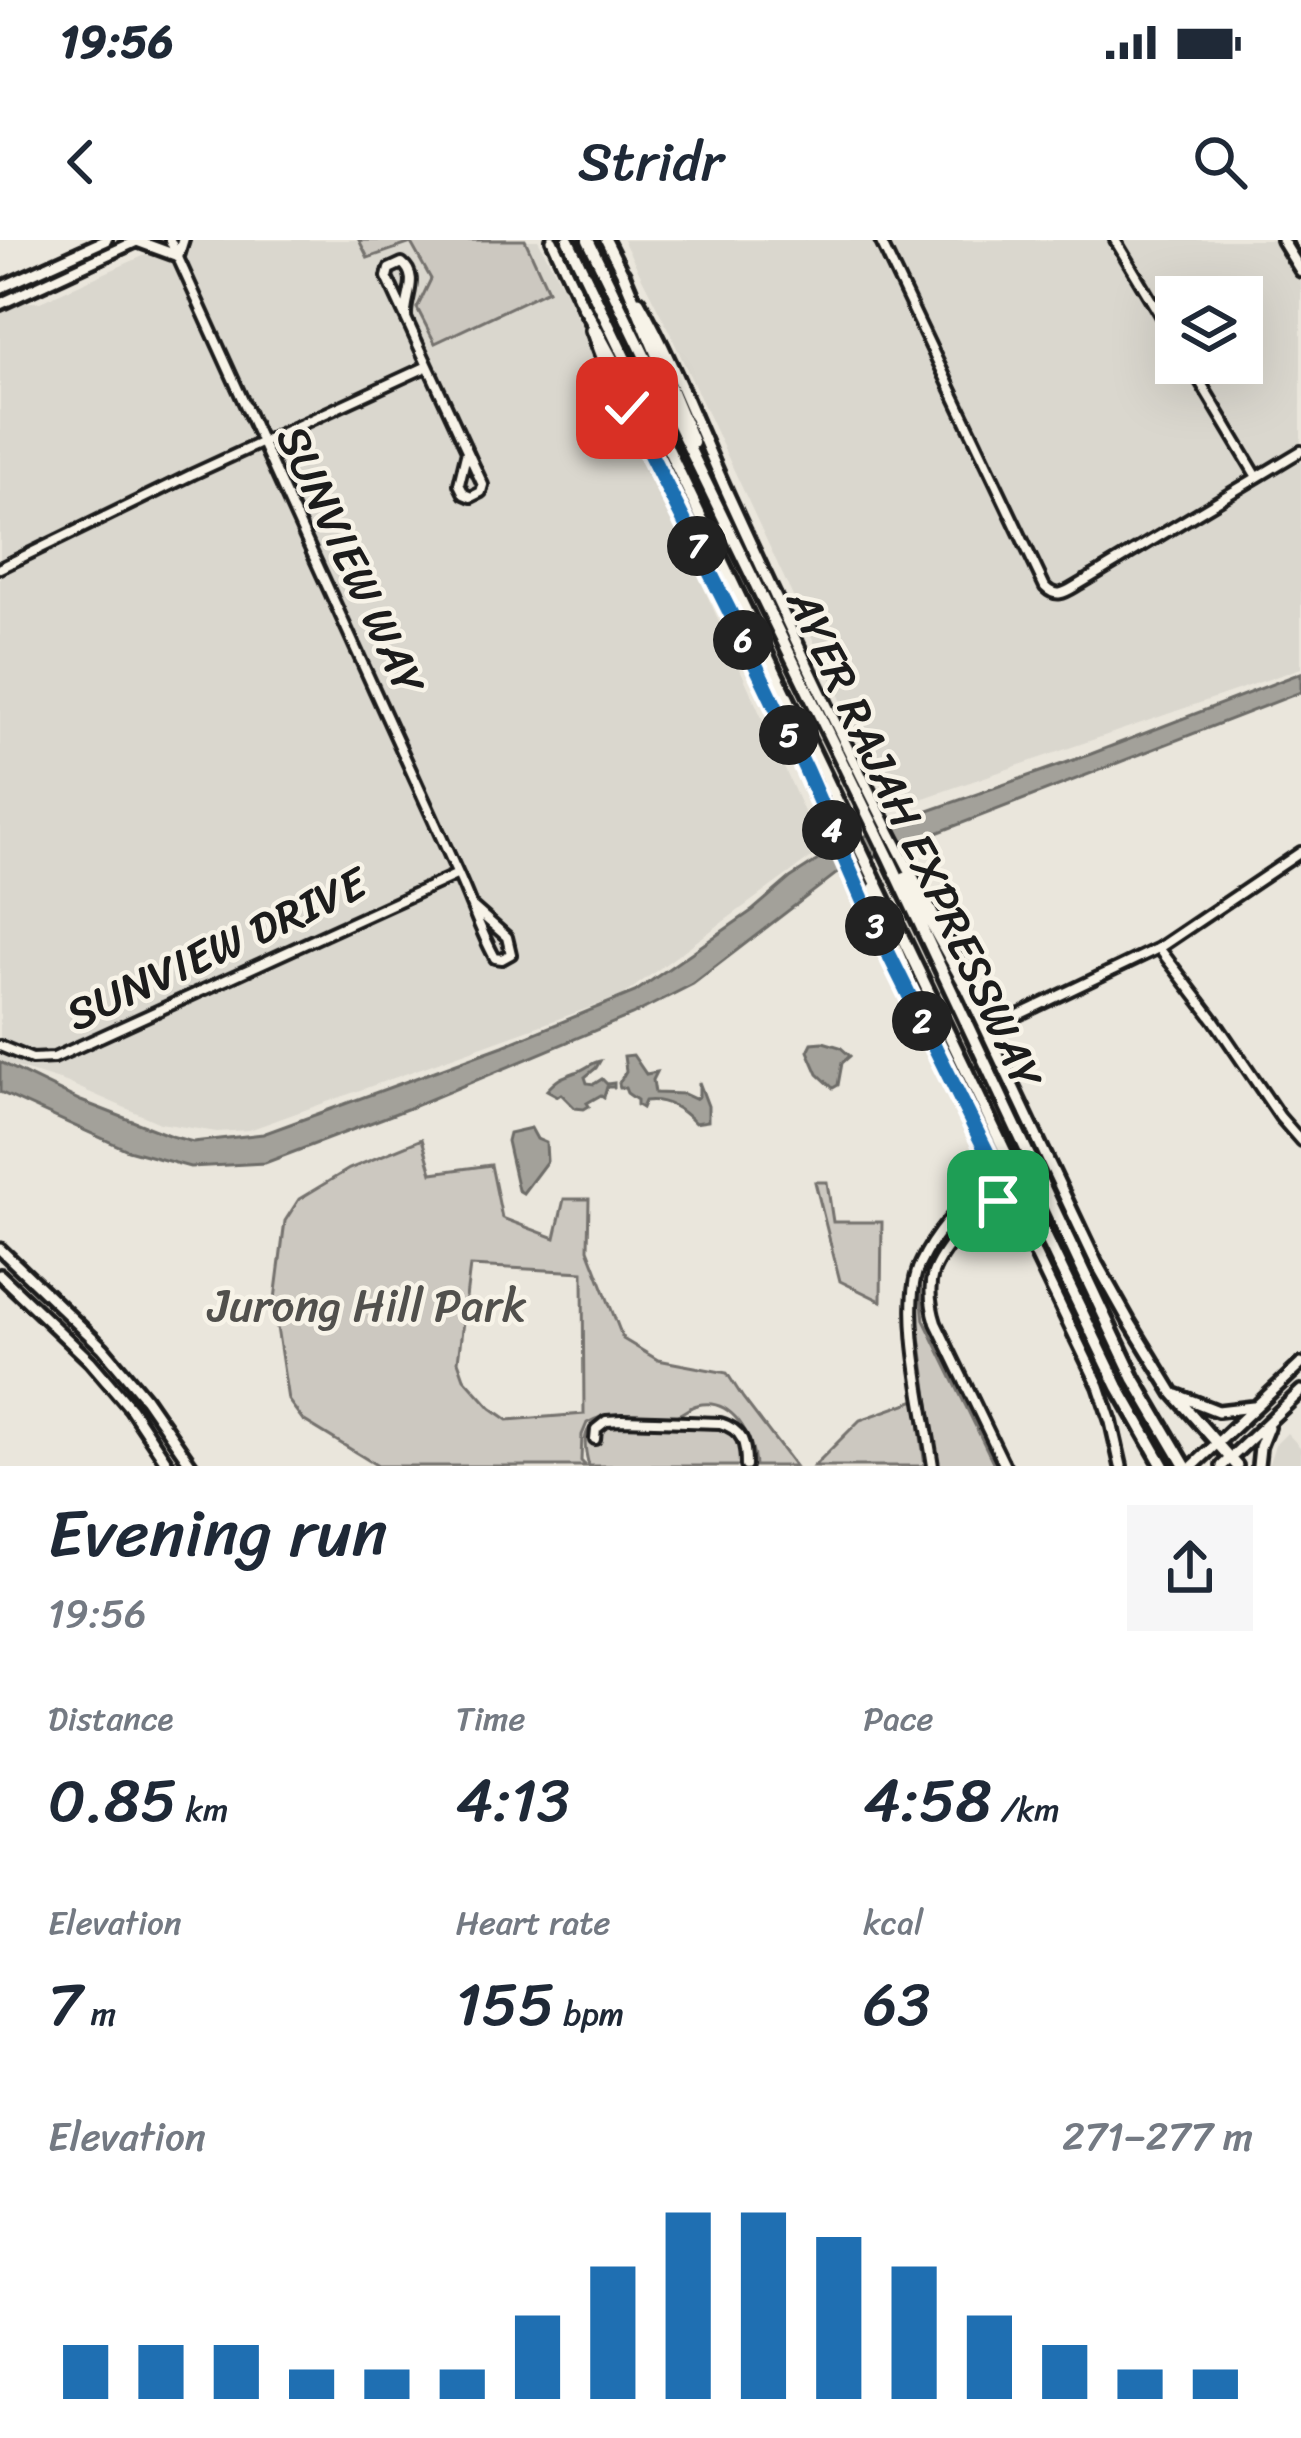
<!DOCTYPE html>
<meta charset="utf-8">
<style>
body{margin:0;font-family:Sriracha,sans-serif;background:#f6f6f7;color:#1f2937;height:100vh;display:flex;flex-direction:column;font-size:45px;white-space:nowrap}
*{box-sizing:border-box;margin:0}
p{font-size:39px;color:#747a83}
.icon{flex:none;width:66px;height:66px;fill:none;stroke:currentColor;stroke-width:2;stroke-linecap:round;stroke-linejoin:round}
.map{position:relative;height:1226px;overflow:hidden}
.sheet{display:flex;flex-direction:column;background:#fff;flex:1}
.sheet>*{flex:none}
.buttons{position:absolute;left:1155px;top:36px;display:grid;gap:24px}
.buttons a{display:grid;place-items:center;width:108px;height:108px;border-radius:0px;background:#fff;box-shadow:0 12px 48px #0002;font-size:60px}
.pin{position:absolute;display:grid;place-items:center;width:102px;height:102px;color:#fff;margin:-51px;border-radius:24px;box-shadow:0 6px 18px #0006}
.km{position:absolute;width:60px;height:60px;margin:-30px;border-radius:50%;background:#222;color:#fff;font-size:33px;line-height:60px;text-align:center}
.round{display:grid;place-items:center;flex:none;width:126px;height:126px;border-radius:0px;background:#f6f6f7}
.overview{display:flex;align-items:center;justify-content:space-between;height:204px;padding:0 48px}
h1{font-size:66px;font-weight:600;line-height:90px}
.metrics{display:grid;grid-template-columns:repeat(3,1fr);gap:18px;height:204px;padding:12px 48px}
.metrics div{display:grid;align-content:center}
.metrics b{font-size:60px;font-weight:600}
.metrics small{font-size:33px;font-weight:400}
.metrics p{font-size:33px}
.chart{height:336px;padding:24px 48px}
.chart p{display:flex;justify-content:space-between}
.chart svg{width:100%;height:216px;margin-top:12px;stroke:#1f6fb2;stroke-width:6}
.status{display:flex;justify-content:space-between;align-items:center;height:84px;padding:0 60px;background:#fff;direction:ltr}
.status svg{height:33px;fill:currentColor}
header{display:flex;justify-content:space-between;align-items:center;height:156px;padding:0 48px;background:#fff;font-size:54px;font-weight:600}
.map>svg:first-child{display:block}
.built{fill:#dad7ce;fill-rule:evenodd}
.green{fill:#ccc8c0;stroke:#74726e;stroke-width:3;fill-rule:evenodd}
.water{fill:#a3a19a;stroke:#6d6c68;stroke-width:3}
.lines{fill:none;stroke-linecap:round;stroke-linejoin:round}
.minor-casing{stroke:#1c1c1c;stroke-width:16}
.major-casing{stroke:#1c1c1c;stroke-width:18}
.highway-casing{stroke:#1c1c1c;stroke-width:20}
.minor{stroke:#f7f3e8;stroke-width:8}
.major{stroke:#f7f3e8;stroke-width:9}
.highway{stroke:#f7f3e8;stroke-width:10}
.route-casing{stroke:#fff;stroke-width:24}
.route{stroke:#1f6fb2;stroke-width:15}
.labels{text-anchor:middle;stroke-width:9;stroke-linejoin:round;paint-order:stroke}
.street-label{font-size:45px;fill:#1c1c1c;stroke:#f7f3e8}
.park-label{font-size:45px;fill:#51504d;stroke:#f7f3e8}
</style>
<div class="status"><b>19:56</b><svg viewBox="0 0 49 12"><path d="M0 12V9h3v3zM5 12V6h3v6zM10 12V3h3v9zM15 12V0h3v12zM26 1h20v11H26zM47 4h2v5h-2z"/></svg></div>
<header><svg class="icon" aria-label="back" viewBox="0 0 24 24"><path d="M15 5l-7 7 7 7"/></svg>Stridr<svg class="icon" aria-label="search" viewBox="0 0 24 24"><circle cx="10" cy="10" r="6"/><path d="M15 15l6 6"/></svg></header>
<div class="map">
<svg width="1301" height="1226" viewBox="0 0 1301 1226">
<rect width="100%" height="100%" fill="#eae6dc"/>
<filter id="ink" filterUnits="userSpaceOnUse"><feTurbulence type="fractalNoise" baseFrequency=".00833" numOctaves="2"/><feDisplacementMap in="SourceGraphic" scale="24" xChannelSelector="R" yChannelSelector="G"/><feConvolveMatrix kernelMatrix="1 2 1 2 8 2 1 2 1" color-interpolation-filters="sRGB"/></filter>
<g filter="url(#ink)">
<path class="built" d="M179,0H538L601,118L821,610L622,756L249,890L217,892L160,883L66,842L0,822V63L40,62Z
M623,0H1301V428L892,569L670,93ZM1176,57H1242V123H1176Z
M1287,1193L1301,1208V1226H1268L1275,1205Z"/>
<path class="green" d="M359,0H525L548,50L435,103L417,68L431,39L411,3L368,18Z
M422,899L432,933L491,925L502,978L555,998L564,959H589L588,1009L623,1099L658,1120L727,1133L743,1158L795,1226H755C754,1197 732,1156 697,1165C688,1167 681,1176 671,1177C639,1181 619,1165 587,1183L582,1195L581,1221L586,1226H378L303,1180L288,1160L274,1067L285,981L299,959L349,929ZM470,1026L583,1032L584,1174L508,1180L491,1168L464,1138L458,1121Z
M815,942H827L833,982H882L881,1061L840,1041Z
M920,1046L924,1080L995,1226H937L917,1073Z
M916,1160L925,1226H814L860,1180Z
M622,1176C638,1177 655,1180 672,1180C708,1182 754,1169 752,1226H589C579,1190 587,1181 622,1176Z"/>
<path class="water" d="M1301,433V452L841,630L693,744L632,775L412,867L265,923L190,927L128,910L0,852V822L81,861L171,896L193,902L263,894L503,806L635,752L753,670L790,638L832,611L897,582L1091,514Z
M823,802L840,807L850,816L842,823L838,845L833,848L818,834L808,811L812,803Z
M633,815L646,834L657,832L653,840L655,853L684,854L695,859L699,856V842L708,866V881L695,883C682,869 666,858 645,861L642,868L637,865V860L627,853L625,848H620L619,843L626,831L624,816Z
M600,821L596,828L585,837L587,843L594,844L602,839L607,844L614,843V847H607L604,857L601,855L587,863L589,866L584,869L575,868L561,854L558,856L547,850C558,838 562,837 576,832C585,830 590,823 600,821Z
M531,888L537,899L546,903L547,921L523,953L518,950L507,901L509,893Z"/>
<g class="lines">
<g class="minor-casing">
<path id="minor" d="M170,0L458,634C471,662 480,691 495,718L502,719L511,714L507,697L473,667
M880,0L1045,347C1058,360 1067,351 1081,343L1301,211
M1115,0L1176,102
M406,76C405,57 420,37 402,23L389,29L387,37L483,245L481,252L471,257L464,254L459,244L467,211
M1189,123L1257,237
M0,328L193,234L428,126
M1159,708L1214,780L1280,877L1301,901
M987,790L1159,708L1301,612
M0,806L32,819L54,818L458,634
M595,1199L596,1189L606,1181L622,1180L720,1183C744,1190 746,1204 746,1226
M933,1226C926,1176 899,1066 920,1024C937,987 968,959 996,930
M1005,1226L936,1083C931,1067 928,1049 933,1033C940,1014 972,973 990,964C998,960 1001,960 1009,960"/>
</g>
<g class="major-casing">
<path id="major" d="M552,0L584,69
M606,0L624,36
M1282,0L1301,31
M1299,0L1301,4
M137,1L178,16L183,0
M0,48L106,0
M639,61C675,124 700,194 731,261C800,411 870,561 950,705L956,721
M0,64L139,0
M592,90L602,117L788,492L867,670L921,779
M964,743L1097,1024L1129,1081L1173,1153L1237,1226
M955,847L1099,1146L1111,1182L1121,1226
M0,1009L103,1108L145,1158L192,1226
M0,1035L90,1121L131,1169L169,1226
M1177,1155L1218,1171L1253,1167
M1193,1226L1301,1124
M1222,1226L1301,1151
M1258,1226L1260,1207L1268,1187"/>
</g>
<g class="highway-casing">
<path id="highway" d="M568,0L1118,1147L1163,1226
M588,0L888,616L1134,1139L1185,1226
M623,34L693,202
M584,67L642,174
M905,637L965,745
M874,648L877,664L957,852"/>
</g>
<use href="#minor" class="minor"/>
<use href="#major" class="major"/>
<use href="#highway" class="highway"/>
</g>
</g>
<g class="lines" filter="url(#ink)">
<g class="route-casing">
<path id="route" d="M627,168L737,386L806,530L867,670L1010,959L998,961"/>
</g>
<use href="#route" class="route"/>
</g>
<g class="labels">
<g class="street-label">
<text transform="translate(352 320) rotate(65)" y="16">SUNVIEW WAY</text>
<text transform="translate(916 599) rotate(65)" y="16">AYER RAJAH EXPRESSWAY</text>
<text transform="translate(216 708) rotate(-25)" y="16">SUNVIEW DRIVE</text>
</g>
<g class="park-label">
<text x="367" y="1081">Jurong Hill Park</text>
</g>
</g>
</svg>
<div class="buttons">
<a><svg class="icon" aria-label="layers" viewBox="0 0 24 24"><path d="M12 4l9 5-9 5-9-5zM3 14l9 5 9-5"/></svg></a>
</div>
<div class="pin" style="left:998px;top:961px;background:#1e9e55"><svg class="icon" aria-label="arrive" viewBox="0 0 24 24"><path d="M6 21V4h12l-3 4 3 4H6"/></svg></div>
<div class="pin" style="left:627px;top:168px;background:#d93025"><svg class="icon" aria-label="check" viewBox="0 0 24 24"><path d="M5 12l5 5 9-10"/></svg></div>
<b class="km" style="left:922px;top:781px">2</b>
<b class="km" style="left:875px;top:686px">3</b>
<b class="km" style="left:832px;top:590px">4</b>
<b class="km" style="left:789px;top:495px">5</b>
<b class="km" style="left:743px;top:400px">6</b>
<b class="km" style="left:697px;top:306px">7</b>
</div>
<section class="sheet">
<div class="overview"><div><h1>Evening run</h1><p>19:56</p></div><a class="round"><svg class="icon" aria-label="share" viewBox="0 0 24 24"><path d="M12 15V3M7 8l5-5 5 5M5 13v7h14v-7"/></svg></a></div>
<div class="metrics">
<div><p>Distance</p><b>0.85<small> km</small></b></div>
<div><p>Time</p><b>4:13</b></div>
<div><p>Pace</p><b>4:58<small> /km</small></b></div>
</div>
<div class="metrics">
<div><p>Elevation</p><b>7<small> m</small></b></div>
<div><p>Heart rate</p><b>155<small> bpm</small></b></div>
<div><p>kcal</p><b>63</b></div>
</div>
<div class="chart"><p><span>Elevation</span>271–277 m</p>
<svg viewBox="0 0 160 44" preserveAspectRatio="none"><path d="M5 44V33M15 44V33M25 44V33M35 44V38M45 44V38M55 44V38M65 44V27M75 44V17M85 44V6M95 44V6M105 44V11M115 44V17M125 44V27M135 44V33M145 44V38M155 44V38"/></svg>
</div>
</section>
